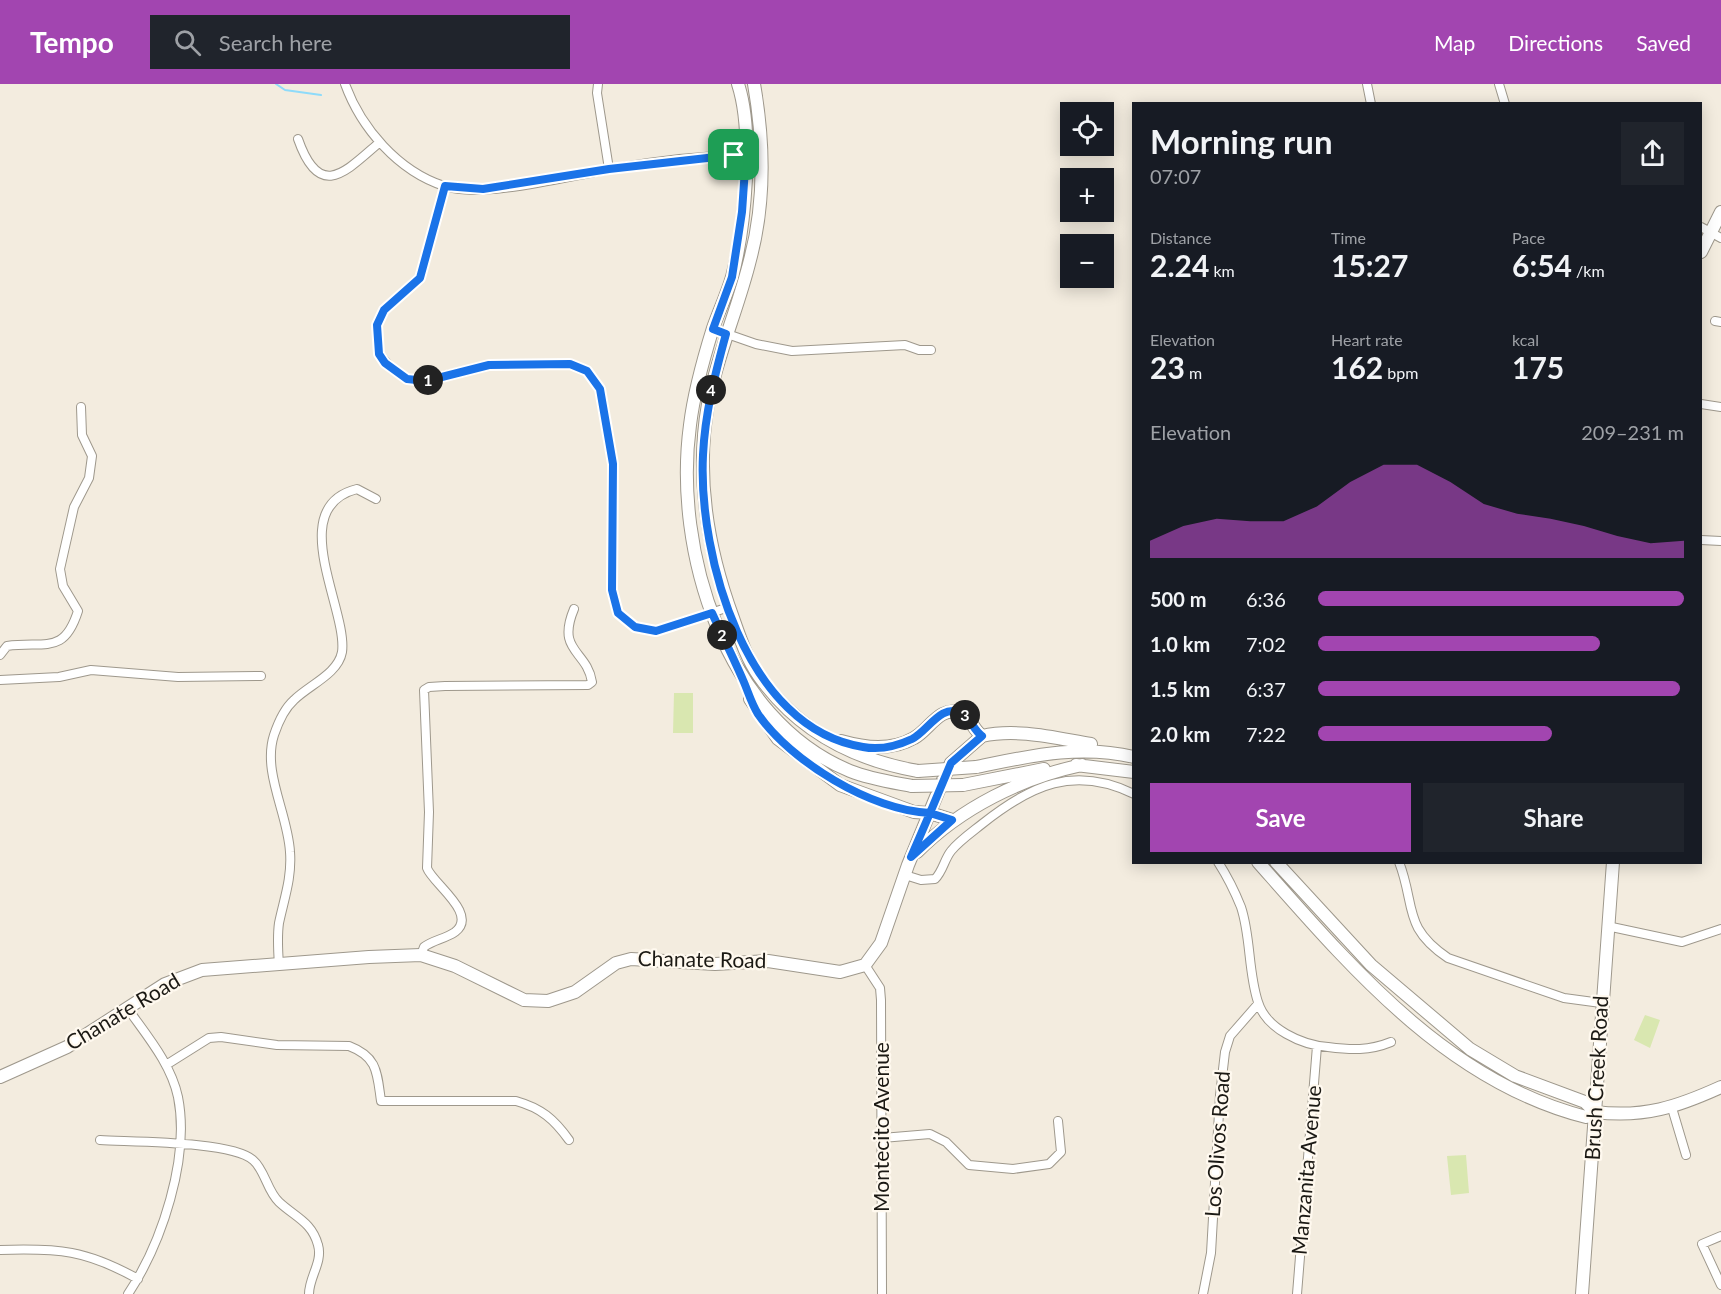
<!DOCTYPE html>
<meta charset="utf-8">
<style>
body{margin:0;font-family:Lato,sans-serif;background:#20242c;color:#f1f3f6;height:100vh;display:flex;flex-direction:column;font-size:22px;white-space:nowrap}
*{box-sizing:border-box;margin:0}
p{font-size:20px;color:#9ea1a6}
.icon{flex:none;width:33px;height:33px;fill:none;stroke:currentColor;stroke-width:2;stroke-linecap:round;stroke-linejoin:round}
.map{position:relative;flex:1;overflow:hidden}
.sheet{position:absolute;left:1132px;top:18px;width:570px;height:762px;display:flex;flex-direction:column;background:#171b24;border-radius:0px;box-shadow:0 3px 15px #0003}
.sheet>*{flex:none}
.tools{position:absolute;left:1060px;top:18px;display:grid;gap:12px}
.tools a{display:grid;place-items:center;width:54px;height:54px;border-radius:0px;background:#171b24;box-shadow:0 3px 15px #0003;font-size:30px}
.pin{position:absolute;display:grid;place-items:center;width:51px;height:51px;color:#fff;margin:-26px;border-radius:12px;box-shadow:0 3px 9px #0006}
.km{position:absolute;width:30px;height:30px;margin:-15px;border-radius:50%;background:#222;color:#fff;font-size:16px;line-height:30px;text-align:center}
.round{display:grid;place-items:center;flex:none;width:63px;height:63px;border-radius:0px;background:#20242c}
.summary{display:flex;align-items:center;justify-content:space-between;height:102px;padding:0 18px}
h1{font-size:33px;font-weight:700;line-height:45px}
.metrics{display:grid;grid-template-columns:repeat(3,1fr);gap:9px;height:102px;padding:6px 18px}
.metrics div{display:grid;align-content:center}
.metrics b{font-size:30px;font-weight:700}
.metrics small{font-size:16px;font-weight:400}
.metrics p{font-size:16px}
.chart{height:168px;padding:12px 18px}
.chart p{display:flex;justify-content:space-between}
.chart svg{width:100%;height:108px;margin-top:6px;fill:#a245b0;opacity:.7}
.cta{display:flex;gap:12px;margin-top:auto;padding:12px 18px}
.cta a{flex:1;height:69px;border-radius:0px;background:#a245b0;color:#fff;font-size:24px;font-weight:700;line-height:69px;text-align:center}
.cta a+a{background:#20242c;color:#f1f3f6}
ul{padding:0 18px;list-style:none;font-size:20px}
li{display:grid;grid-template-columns:96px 72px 1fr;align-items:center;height:45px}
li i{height:15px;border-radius:8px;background:#a245b0}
header{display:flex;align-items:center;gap:36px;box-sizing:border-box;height:84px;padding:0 30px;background:#a245b0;color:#fff}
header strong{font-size:28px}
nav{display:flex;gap:33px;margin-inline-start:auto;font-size:21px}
.search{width:420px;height:54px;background:#20242c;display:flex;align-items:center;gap:15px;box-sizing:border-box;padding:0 21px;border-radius:0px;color:#9ea1a6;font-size:22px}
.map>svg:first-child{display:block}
.green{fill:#d9e7b0}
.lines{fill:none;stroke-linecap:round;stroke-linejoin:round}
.stream{stroke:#8edbfa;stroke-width:2}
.street-casing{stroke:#9e988c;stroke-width:10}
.secondary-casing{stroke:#9e988c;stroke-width:14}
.street{stroke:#fff;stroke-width:8}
.secondary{stroke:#fff;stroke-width:12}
.secondary-bridge-casing{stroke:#9e988c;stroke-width:14;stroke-linecap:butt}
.secondary-bridge{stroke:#fff;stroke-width:12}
.route-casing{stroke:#fff;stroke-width:12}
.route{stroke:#1a73e8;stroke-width:8}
.labels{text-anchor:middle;stroke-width:4.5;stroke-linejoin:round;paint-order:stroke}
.street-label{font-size:21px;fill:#1b1914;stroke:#fff9ef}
</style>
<header>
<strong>Tempo</strong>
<div class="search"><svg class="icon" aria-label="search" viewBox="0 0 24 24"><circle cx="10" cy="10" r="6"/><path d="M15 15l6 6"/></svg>Search here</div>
<nav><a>Map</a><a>Directions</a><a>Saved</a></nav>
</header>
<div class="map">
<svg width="1721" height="1210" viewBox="0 0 1721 1210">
<rect width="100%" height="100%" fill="#f3ecdf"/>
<path class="green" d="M674,609H693V649H673Z
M1645,931L1660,936L1650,964L1634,956Z
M1466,1071L1469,1109L1451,1111L1447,1072Z"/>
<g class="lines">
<path class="stream" d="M276,0L285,6L321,11"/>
<g class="street-casing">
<path id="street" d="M345,0C361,44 398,87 444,102C483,115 568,92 611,85C660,76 712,71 761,70
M598,0L597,9L609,85
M1367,0L1371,20
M1499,0L1505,20
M298,55C320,118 346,87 380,58
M445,102L420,193L384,226L377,241L379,270L391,284L407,295L426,296L489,281L570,280L587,287L600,305L613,380L612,506L618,529L635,543L656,547L729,523
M1701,143L1721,154
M1715,237L1721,238
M713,245L756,260L792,267L905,261L919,266H931
M1701,320L1721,323
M1701,456L1721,457
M0,571L7,562C46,557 64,571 78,527L63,502L60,485L74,423L89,394L92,372L82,351L81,323
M0,596L59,593L91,586L178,593L261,592
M1218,778C1227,792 1235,808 1241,823C1251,853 1248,888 1258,918C1266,945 1302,961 1328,963C1351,966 1369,967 1391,958
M1399,778C1416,822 1402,843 1448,874L1564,914L1601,919
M905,791L921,796L935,795C943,787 944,776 951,767C959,757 972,748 982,740C1031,701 1074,681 1134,710
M1607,842L1682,858L1721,845
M421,871L424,863C433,856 445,855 455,848C479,830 432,799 427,784L429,728L424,606L429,603L445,602L588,601L592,598C587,566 556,568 574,525
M279,881C278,867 277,853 279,839C284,815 292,794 290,768C288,730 262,688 274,651C278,639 285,624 294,616C309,601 338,590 342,568C348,526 284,423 357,405L376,415
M865,881L880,904L881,916L882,1210
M166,981L209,954L221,953L277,961L349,962C378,973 377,989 381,1017H516C541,1024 554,1035 569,1056
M1672,1024L1686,1071
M882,1054L930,1050L946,1058L969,1081L1013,1085L1049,1080L1061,1068L1058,1037
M100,1056C132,1058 232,1057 253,1076C265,1086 267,1107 279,1118C295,1133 312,1138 318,1161C323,1178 309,1193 309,1210
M1721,1152L1702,1160L1721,1201
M0,1166C59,1164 86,1166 138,1195
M128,1210C162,1159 190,1074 178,1013C171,980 147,952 128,925
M1203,1210L1211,1169L1220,1011L1225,968L1230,952L1258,920
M1297,1210L1317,962"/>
</g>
<g class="secondary-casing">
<path id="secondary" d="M738,0C754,49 745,144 732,193C727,210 719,227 713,244C703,276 694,308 690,341C673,466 725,636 850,687C870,695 891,698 912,702
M754,0C764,57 765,120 750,176C738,225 717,271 708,320C695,393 708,466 733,534C740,554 747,575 759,592C798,647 855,676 918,687
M1701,168L1721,128
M750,615L778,655L840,701L914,728L930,729L952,736
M982,652C1017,644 1055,654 1091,660
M841,657C866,664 891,667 914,654C929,646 940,621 960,629C971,633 973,646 982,652
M1076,681L1134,688
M976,683C1030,672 1079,660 1134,673
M963,701L1044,685
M917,768C961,724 1021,694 1082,681
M1258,778C1350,882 1447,998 1586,1033L1595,1028
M1276,778L1371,881L1470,965L1515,992L1585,1018L1595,1028
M0,993L67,963L165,900L202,886L369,873L421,871L455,882L524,916L548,917L575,908L616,879L631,875L715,880L768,877L840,888L865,881L881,859L908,781L943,696L951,679L982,652
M1595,1028C1644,1034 1677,1023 1721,1003
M1582,1210L1613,778"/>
</g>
<use href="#street" class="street"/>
<use href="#secondary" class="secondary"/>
<g class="secondary-bridge-casing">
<path id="secondary-bridge" d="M918,687L976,683
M912,702L963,701"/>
</g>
<use href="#secondary-bridge" class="secondary-bridge"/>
</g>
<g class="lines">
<g class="route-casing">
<path id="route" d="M734,71L609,85L483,105L445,102L420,194L384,226L377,241L379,270L385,279L407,295L426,297L489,281L570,280L587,287L600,305L613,380L612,506L618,529L635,543L656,547L712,529C722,551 733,573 743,596C748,607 751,619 758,630C790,677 872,727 930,729L911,773L952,736L930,729L951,679L982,652C973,646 971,634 961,629C941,619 928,647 912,655C897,662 879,666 863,663C746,645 698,472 703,371C705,329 715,290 726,250L713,245L732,193L742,128L746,70L734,71"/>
</g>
<use href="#route" class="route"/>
</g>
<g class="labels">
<g class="street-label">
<text transform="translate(702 876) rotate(1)" y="7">Chanate Road</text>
<text transform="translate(123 928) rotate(-31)" y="7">Chanate Road</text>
<text transform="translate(1597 994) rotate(-87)" y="7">Brush Creek Road</text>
<text transform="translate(882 1043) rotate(-90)" y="7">Montecito Avenue</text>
<text transform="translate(1218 1060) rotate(-86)" y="7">Los Olivos Road</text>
<text transform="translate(1307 1086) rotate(-85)" y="7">Manzanita Avenue</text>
</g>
</g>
</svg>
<div class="tools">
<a><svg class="icon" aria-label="locate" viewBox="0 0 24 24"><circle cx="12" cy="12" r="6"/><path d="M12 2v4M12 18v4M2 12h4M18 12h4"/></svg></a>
<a>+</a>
<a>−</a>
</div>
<div class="pin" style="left:734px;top:71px;background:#1e9e55"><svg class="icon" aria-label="arrive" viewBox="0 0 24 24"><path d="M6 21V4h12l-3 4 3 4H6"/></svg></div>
<b class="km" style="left:428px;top:296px">1</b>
<b class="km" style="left:722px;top:551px">2</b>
<b class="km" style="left:965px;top:631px">3</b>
<b class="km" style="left:711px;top:306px">4</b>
<section class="sheet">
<div class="summary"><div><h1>Morning run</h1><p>07:07</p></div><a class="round"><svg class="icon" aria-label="share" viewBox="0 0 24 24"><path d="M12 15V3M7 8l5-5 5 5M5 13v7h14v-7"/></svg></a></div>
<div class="metrics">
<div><p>Distance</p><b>2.24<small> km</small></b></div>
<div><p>Time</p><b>15:27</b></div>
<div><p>Pace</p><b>6:54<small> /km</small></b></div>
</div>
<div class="metrics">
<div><p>Elevation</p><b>23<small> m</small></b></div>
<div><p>Heart rate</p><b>162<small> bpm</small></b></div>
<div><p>kcal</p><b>175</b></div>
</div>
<div class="chart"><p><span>Elevation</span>209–231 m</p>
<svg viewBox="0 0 160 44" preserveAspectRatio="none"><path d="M0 44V37L10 31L20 28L30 29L40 29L50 23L60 13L70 6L80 6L90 13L100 22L110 26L120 28L130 31L140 35L150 38L160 37V44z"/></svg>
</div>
<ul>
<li><b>500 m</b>6:36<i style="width:100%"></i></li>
<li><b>1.0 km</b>7:02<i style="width:77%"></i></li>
<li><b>1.5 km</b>6:37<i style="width:99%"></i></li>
<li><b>2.0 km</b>7:22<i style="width:64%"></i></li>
</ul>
<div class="cta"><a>Save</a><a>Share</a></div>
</section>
</div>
